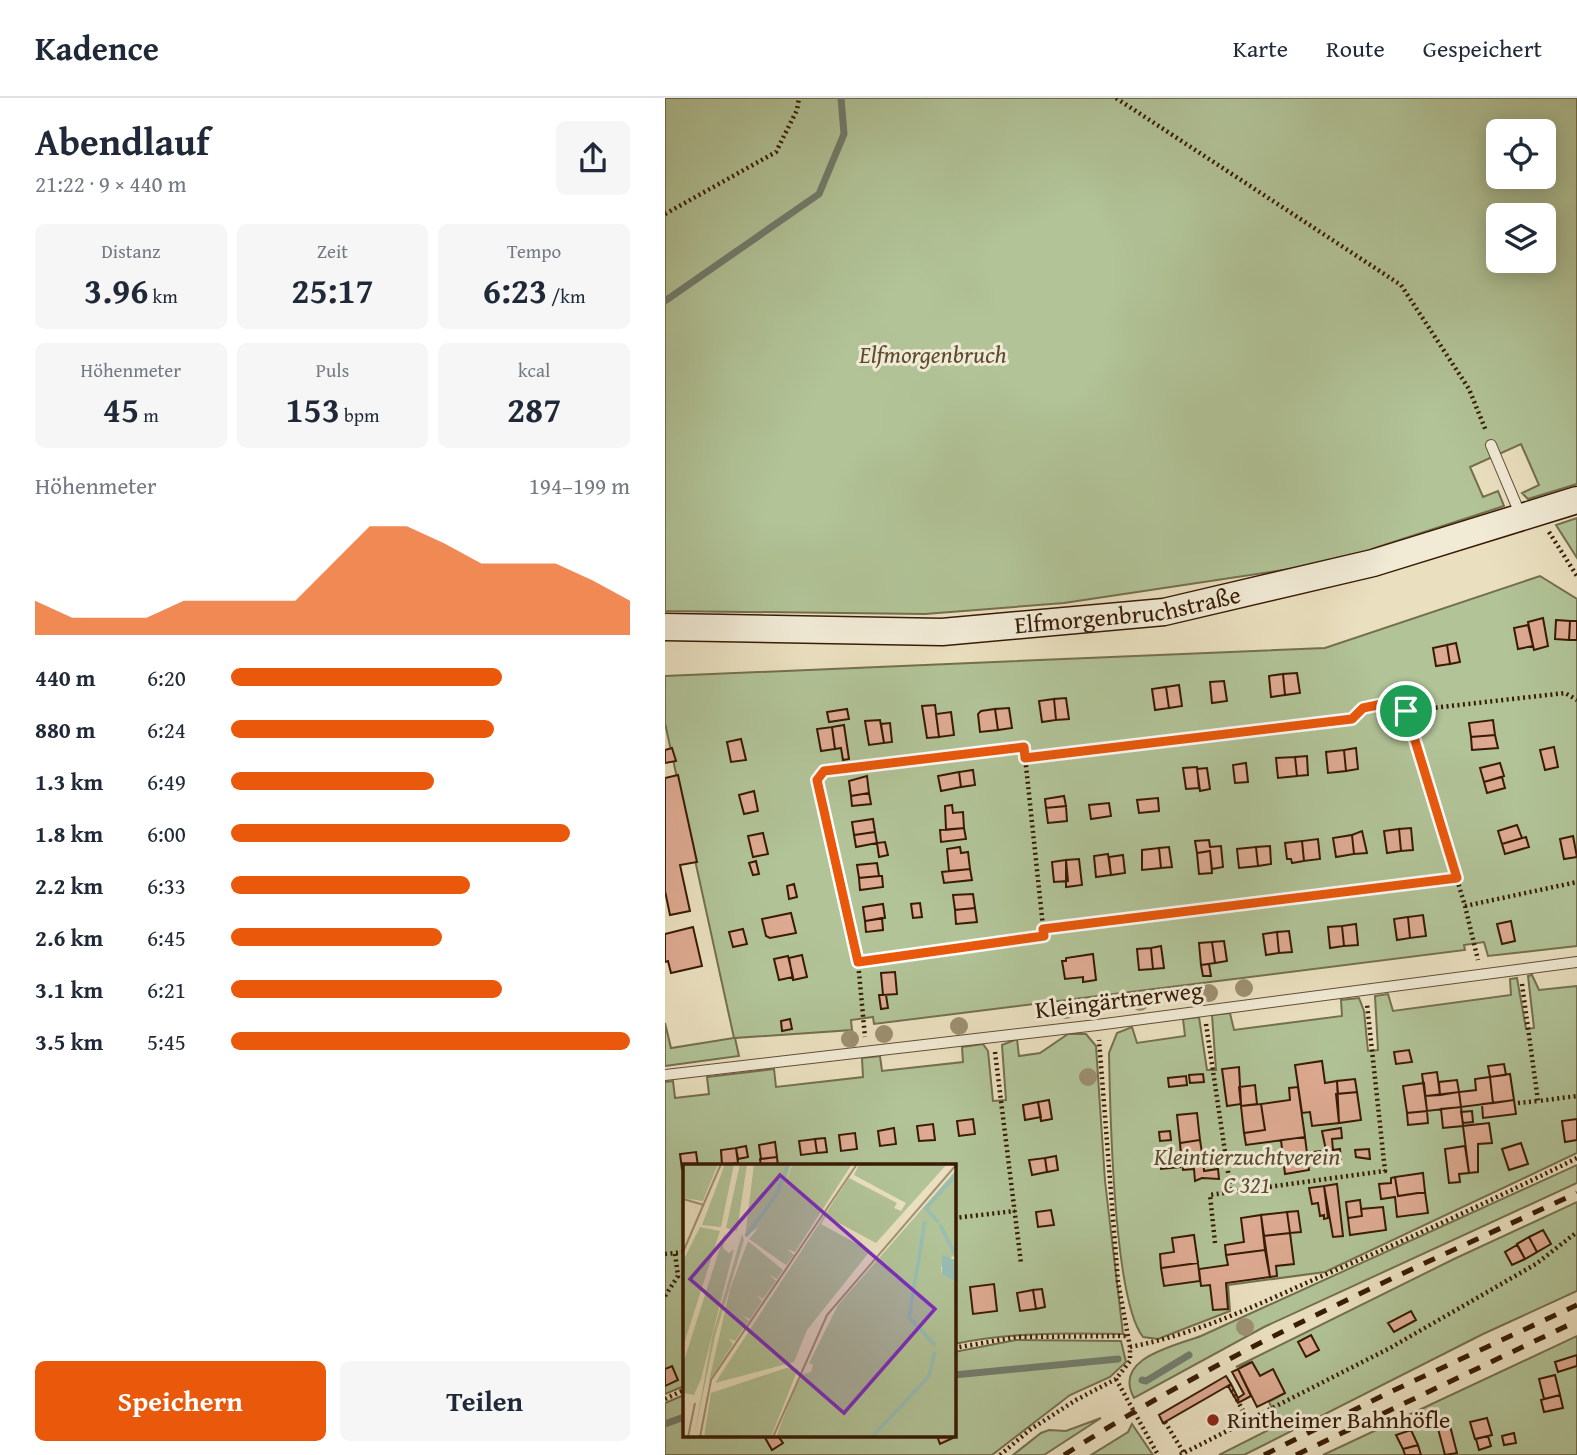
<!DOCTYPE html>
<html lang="de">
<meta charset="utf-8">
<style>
body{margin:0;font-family:"Gentium Book Plus",serif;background:#f6f6f7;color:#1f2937;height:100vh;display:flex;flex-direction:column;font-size:26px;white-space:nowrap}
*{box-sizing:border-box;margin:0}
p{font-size:23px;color:#747a83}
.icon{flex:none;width:38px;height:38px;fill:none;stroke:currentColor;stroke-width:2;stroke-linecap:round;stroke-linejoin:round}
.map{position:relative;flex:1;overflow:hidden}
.details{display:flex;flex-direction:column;background:#fff;width:665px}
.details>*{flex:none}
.buttons{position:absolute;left:821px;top:21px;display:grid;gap:14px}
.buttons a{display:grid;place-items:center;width:70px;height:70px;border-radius:10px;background:#fff;box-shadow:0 4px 18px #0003;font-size:35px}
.pin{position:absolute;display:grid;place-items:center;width:60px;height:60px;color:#fff;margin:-30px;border:4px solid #fff;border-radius:50%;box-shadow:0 2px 7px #0007}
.round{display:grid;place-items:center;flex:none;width:74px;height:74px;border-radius:10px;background:#f6f6f7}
.headline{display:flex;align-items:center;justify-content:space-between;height:119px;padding:0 35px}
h1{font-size:38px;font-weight:700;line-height:52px}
.metrics{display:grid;grid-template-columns:repeat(3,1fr);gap:10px;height:119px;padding:7px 35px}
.metrics div{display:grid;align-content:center;border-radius:10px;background:#f6f6f7;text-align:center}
.metrics b{font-size:35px;font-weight:700}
.metrics small{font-size:19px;font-weight:400}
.metrics p{font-size:19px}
.chart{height:196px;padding:14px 35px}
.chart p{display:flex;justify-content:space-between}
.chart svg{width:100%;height:126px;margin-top:7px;fill:#ea580c;opacity:.7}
.button{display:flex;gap:14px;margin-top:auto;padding:14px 35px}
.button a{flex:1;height:80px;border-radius:10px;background:#ea580c;color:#fff;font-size:28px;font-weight:700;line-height:80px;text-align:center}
.button a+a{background:#f6f6f7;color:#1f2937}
ul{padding:0 35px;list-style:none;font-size:23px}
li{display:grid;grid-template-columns:112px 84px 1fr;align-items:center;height:52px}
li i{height:18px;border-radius:9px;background:#ea580c}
header{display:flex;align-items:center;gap:42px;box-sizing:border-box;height:98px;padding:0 35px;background:#fff;border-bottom:2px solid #e0e1e3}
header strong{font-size:33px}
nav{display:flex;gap:38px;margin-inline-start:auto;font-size:24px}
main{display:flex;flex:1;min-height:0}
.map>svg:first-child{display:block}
.green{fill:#b1c397;stroke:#746f4e;stroke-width:2;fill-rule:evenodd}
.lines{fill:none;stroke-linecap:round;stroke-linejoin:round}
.stream{stroke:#727c6d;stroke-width:7}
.building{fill:#ddaa91;stroke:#381b05;stroke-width:2}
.service-casing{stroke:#644c34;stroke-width:12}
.secondary-casing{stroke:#381b05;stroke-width:29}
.path{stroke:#381b05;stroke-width:4.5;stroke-dasharray:2 3.5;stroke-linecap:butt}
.service{stroke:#f1ebd6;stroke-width:10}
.secondary{stroke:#f1ebd6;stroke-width:26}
.rail{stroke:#381b05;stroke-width:5;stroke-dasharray:12 12;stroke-linecap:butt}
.tree{fill:#9c8f71}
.route-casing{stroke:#fff;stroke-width:14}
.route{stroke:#ea580c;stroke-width:9}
.poi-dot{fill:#8f2418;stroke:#f1ebd6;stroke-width:2.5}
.labels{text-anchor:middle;stroke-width:6;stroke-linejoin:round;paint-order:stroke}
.park-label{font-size:24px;font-style:italic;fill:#5c4d31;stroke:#f1ebd6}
.street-label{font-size:24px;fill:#381b05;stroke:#f1ebd6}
.poi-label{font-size:24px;fill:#381b05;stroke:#f1ebd6;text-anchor:start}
.inset-river{fill:none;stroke:#98bdb3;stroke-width:3.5}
.inset-road{fill:none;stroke:#a39175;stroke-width:2}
.view{fill:#7b2cbf;fill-opacity:0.15;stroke:#7b2cbf;stroke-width:3.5}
.inset-edge{fill:none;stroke:#381b05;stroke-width:3.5}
</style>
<header>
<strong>Kadence</strong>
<nav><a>Karte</a><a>Route</a><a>Gespeichert</a></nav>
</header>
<main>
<section class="details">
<div class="headline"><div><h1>Abendlauf</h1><p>21:22 · 9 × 440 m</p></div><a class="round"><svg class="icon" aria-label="share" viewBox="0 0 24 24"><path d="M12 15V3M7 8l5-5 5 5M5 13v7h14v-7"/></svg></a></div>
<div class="metrics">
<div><p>Distanz</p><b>3.96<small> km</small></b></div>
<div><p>Zeit</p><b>25:17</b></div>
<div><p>Tempo</p><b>6:23<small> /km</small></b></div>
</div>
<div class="metrics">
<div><p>Höhenmeter</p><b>45<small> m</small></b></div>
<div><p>Puls</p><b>153<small> bpm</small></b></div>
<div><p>kcal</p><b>287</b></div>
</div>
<div class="chart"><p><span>Höhenmeter</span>194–199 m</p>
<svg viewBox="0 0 160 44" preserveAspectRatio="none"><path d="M0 44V32L10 38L20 38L30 38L40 32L50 32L60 32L70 32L80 19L90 6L100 6L110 12L120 19L130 19L140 19L150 25L160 32V44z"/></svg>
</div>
<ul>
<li><b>440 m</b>6:20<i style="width:68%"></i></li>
<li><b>880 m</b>6:24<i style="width:66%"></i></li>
<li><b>1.3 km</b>6:49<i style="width:51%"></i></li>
<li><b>1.8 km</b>6:00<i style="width:85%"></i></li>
<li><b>2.2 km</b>6:33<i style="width:60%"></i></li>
<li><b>2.6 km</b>6:45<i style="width:53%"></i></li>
<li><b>3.1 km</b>6:21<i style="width:68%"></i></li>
<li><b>3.5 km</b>5:45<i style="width:100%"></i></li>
</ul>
<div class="button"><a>Speichern</a><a>Teilen</a></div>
</section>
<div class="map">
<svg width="912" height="1357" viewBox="0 0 912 1357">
<rect width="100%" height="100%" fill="#eae0c0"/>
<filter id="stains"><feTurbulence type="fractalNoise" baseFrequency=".00286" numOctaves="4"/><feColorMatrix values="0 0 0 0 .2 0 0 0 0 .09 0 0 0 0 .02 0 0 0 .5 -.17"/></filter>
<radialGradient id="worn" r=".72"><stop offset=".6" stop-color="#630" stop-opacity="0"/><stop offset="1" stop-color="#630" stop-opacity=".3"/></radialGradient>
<path class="green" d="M0,0H912V386L863,401L857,395L874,387L856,346L805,369L818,399L833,393L839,408L710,450L678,463L399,505L260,516L0,513ZM833,33H878V79H833ZM833,117H878V163H833Z
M912,420V460L891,427Z
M875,478L912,501V848L823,858L819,844L799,847L800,852L209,926L208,919L186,922L187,932L70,940L74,958L0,968V925L6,950L69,940L0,625V578L660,550Z
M867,877L874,892L912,888V1055L660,1174L563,1187L565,1213L493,1241L478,1239C448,1201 445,1010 444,955L452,935L467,929L472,945L520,938L518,921L534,919L542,972H551L547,917L565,915L569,932L677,918L676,902L694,900L699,913L703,953L713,952L710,898L723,896L728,913L846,897L845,881L852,880L861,931L869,930L863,878Z
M403,936H421L431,948L440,1083L458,1236C400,1235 345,1234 289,1246V1068H19V1288L0,1296V984L8,983L10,1000L44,996L42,979L109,971L111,989L198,979L197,960L215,958L217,973L298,964L297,949L318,946L323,953L328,1003L341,1002L337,947L352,941L354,958L375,955Z
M912,1067V1085L599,1229L469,1300C447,1260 510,1248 536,1238Z
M912,1104V1193L818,1236L579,1357H554L615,1326L604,1304L620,1295L608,1272L595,1278L587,1264L571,1269L789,1161Z
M912,1238V1357H658Z
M351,1242L456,1243L461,1264L445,1279L405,1297L327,1357H0V1305L19,1297V1338H289V1254Z
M436,1320L379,1357H348L376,1335L384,1332L401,1333Z
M467,1326L488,1357H426L463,1334Z"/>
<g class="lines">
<path class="stream" d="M0,203L154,96L179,36L176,0
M289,1277L453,1261
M477,1282L481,1283L524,1257
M0,1326L19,1319"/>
</g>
<path class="building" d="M878,520L883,548L869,552L863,524Z
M891,522L905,523L904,542L890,541Z
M905,523H912V542H904Z
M863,527L868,548L853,551L849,530Z
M791,545L795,564L785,566L782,547Z
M782,547L785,566L771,568L768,550Z
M632,575L635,595L620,597L618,576Z
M618,576L620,597L606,599L604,578Z
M559,583L562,603L547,605L545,584Z
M514,587L517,608L504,610L501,589Z
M501,589L504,610L490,612L487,591Z
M401,600L404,621L391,622L389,601Z
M389,601L391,622L377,624L374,603Z
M270,607L274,639L262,640L257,608Z
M344,610L347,630L333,632L330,611Z
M182,611L184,621L164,624L162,614Z
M330,611L333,632L315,634L313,616L316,613Z
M286,614L289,637L274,639L271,616Z
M215,622L219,645L204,647L200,623Z
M828,622L830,637L806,639L804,625Z
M225,625L227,644L219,645L216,626Z
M179,627L184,661L178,662L176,650L170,651L167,629Z
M167,629L170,651L156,653L152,631Z
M830,637L833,650L807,652L806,639Z
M76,641L81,662L66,664L62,644Z
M889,649L893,669L880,672L875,652Z
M7,650L11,663L0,665V652Z
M691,650L693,671L681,673L679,652Z
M679,652L681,673L663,675L661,654Z
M642,658L643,677L632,678L630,659Z
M630,659L632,678L613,680L611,660Z
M581,665L583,684L570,685L568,667Z
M835,665L839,678L819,684L815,670Z
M532,669L534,690L521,691L518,670Z
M542,670L545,691L535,693L532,671Z
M308,672L310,687L296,689L294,674Z
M294,674L296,689L276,693L273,678Z
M13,677L32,764L15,767L25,813L5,817L0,793V680Z
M202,678L204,695L186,698L184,683Z
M837,679L840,690L822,695L819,684Z
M89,693L93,713L79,716L74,697Z
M204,695L206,706L187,708L186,698Z
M399,698L401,708L381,710L380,701Z
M493,700L494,713L474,715L472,702Z
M444,705L446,718L426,721L424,707Z
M287,707L288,715L298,714L299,730L281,732L280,708Z
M401,708L402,723L383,725L381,710Z
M208,721L210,734L189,737L187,724Z
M852,727L857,740L837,746L833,733Z
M299,730L301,741L276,744L275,732Z
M746,730L748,752L736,753L734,731Z
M734,731L736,753L722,755L719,733Z
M697,733L702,755L689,756L687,737Z
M210,734L212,745L191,749L189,737Z
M98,735L103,756L88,759L83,738Z
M687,737L689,756L671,759L668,740Z
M908,738L912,759L899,761L895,741Z
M861,739L864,749L840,756L837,746Z
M653,741L655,761L639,763L637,743Z
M544,742L545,749L556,748L558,769L547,771L545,753L532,755L530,743Z
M637,743L639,763L627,765L626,761H622L620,745Z
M220,744L223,757L214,759L212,745Z
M605,748L606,766L593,768L591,749Z
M295,749L296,755L303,754L305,771L284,773L282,751Z
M504,749L507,769L496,770L494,750Z
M591,749L593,768L574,770L572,751Z
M494,750L496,770L477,772V752Z
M545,753L547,775L534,776L532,755Z
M443,756L446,777L431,779L429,758Z
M458,757L460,775L446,777L444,759Z
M414,761L417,787L401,789V762Z
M401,762L403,783L389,784L387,764Z
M91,763L94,776L88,777L84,765Z
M212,765L214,778L194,780L192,767Z
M305,771L307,782L279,785L277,774Z
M214,778H217L218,789L195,792L194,780Z
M129,786L132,799L124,801L122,788Z
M308,796L310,810L290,812L288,797Z
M255,805L257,819L248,820L246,806Z
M218,806L220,820L200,823L198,809Z
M310,810L312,824L291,826L290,812Z
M126,815L131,835L105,840L101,838L97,821Z
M758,817L761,838L745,840L743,819Z
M743,819L745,840L732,842L729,821Z
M217,820L218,832L201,834L200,823Z
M846,823L850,843L837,846L832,826Z
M691,826L693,847L679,848L677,828Z
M677,828L679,848L665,850L663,829Z
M28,829L37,868L6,875L3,863L0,864V836Z
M78,831L82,846L68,849L64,834Z
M624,833L627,854L614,855L612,834Z
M612,834L614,855L601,857L598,836Z
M559,843L562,863L550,865L547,844Z
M547,844L550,865L536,867L534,845Z
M496,848L499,870L488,871L486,850Z
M486,850L488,871L474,872L472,851Z
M428,856L431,882L418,884V879L400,881L397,863H401V860Z
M137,857L142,879L128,882L124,860Z
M123,858L128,879L114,882L109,861Z
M544,866L546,878H538L536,867Z
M230,874L232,896L218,897L216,875Z
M214,897H221L223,910L216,911Z
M125,921L127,931L117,933L116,923Z
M744,952L747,964L731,966L729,954Z
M657,963L660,985L672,983L674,1025L647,1028L645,1014L637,1015L630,967Z
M839,966L841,977L825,979L823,968Z
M574,969L576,1006L562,1008L557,971Z
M772,974L775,997L760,998L757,976Z
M538,976L539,984L525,985L524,977Z
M845,976L849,1002L828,1005L825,979Z
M521,978L522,987L504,989L503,980Z
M825,979L828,1005L796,1009L794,994L811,992L810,981Z
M690,981L692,994L673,996L672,983Z
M792,982L794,994L775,997L774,984Z
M759,985L762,1013L742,1015L738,988Z
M590,987L592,1006L576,1008L574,989Z
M633,989L640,1039L581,1047L579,1035L600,1032L596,1006L625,1002L624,990Z
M692,994L696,1022L674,1025L671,996Z
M794,994L796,1009L762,1013L760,998Z
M384,1002L387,1021L376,1023L373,1004Z
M849,1002L851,1016L818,1020L817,1006Z
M373,1004L376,1019L360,1022L358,1007Z
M596,1006L600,1032L579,1035L576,1008Z
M796,1009L798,1028L778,1030L776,1011Z
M762,1013L763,1025L743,1027L742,1015Z
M807,1013L808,1024L798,1025L796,1014Z
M532,1015L535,1042L515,1045L512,1017Z
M308,1021L310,1036L294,1038L292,1023Z
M912,1021V1042L900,1044L897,1023Z
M824,1025L827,1045L813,1046V1074L804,1075L798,1028Z
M268,1026L270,1042L254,1043L252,1028Z
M229,1030L231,1046L215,1048L213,1033Z
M676,1030L677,1040L667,1041L668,1052L675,1051L676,1061L663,1062L657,1033Z
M505,1033L506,1042L495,1043L494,1034Z
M190,1035L192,1051L176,1053L174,1037Z
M640,1039L644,1072L620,1076L616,1042Z
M160,1040L162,1054L152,1055L150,1041Z
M150,1041L152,1055L136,1057L134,1043Z
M535,1042L537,1055L516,1057L515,1045Z
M110,1044L112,1059L96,1061L94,1047Z
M856,1045L863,1066L844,1072L837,1051Z
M81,1048L83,1059L73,1061L71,1050Z
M800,1048L804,1075L794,1076L795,1084L784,1085L780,1051Z
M71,1050L73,1065L57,1067L56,1052Z
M704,1051L705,1061L691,1059L690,1052Z
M655,1053L656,1066L649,1067L647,1054Z
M31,1054L33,1068L17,1071L15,1056Z
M391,1058L393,1072L382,1074L380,1060Z
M112,1059L113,1068H96L95,1061Z
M538,1059L539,1073L553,1071L554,1081L537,1080L530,1083L529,1071L518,1072L517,1061Z
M380,1060L382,1074L367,1077L364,1062Z
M514,1061L515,1069L496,1071L495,1063Z
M758,1075L760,1094L733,1098L730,1079Z
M730,1079L733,1098L760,1094L763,1115L732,1119L730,1099L716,1101L714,1086L726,1085V1080Z
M672,1086L678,1138L668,1139L659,1088Z
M659,1088L663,1120L659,1121V1117L655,1118L653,1105L647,1106L644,1090Z
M695,1102L697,1118L683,1120L681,1104Z
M718,1109L721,1132L685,1137L683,1120L697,1118L696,1111Z
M386,1112L389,1127L373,1129L371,1114Z
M633,1113L636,1134L625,1135L622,1114Z
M622,1114L625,1135L599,1138L596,1117Z
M596,1117L600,1152L561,1157L560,1147L579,1144L576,1120Z
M878,1132L886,1146L872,1154L864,1139Z
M625,1135L629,1166L611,1168L612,1178L605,1179L599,1138Z
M529,1137L533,1165L496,1170L495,1156L509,1154L507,1140Z
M864,1139L872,1154L860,1161L852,1146Z
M852,1147L860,1161L847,1167L840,1154Z
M600,1152L605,1179L561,1185L563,1211L548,1212L545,1187L536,1188L534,1171L563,1167L561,1157Z
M533,1165L535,1183L499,1188L496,1170Z
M329,1186L332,1213L308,1216L305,1189Z
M377,1191L380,1209L371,1211L368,1192Z
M368,1192L371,1211L355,1213L352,1195Z
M746,1213L751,1222L729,1234L723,1225Z
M646,1237L654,1252L641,1259L633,1244Z
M912,1257V1268L893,1274L890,1264Z
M587,1264L595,1278L608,1271L620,1295L592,1309L573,1271Z
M7,1268L13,1282L0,1288V1271Z
M573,1271L586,1298L573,1305L563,1288L566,1286L573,1300L579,1296L567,1274Z
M890,1277L895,1297L879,1301L874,1281Z
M561,1278L566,1286L498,1325L494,1317Z
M895,1297L898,1310L879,1314L876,1302Z
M783,1320L792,1355L780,1357L771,1323Z
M822,1320L827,1337L810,1341L805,1324Z
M746,1332L753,1347L738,1351L731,1337Z
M849,1335L851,1345L839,1347L837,1338Z
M289,1337L290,1339L275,1346L272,1338Z
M99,1338H113L118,1345L107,1352Z
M823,1338L826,1348L814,1352L811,1341Z
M753,1347L756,1357H740L738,1351Z"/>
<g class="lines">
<g class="service-casing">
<path id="service" d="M826,347L856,418
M0,977L432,927L912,864"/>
</g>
<g class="secondary-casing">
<g id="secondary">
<path id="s1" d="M0,529L277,534L499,514L708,465L912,402"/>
</g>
</g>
<path class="path" d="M451,0L736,187L804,291L821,333
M0,116L111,54L132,12L134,0
M884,434L912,478
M741,613L800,808L813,862
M360,661L686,621C704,604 720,604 741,613L900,595L912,602
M800,808L912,784
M378,831L792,780
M193,864L379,838L359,649L154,676L152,682L193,864L200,939
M857,886L873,1003L912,998
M541,926L566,1094L720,1073L702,906
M330,954L356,1165
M853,1005L873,1003
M289,1120L350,1113
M550,1145L545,1097L566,1094
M0,1156L19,1154
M0,1198L13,1178L10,1155
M465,1249C531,1236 590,1208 650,1181C739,1143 826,1103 912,1060
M289,1250L352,1239L461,1238
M451,1281L493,1357
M564,1287L582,1320
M0,1301L19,1292
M500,1324L519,1355
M335,1357L366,1331L411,1302L451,1281L465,1263V1249L453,1184L434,942
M515,1357L725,1250L871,1166L912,1134"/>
<use href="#service" class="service"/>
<use href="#secondary" class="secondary"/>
<path class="rail" d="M399,1357C562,1252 737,1176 912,1095
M599,1357L723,1295L912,1207
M631,1357L912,1223"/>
</g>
<g class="tree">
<circle cx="579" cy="890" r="9"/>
<circle cx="544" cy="895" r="9"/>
<circle cx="475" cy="904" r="9"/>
<circle cx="401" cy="912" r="9"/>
<circle cx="294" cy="928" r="9"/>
<circle cx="219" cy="936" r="9"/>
<circle cx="185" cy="941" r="9"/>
<circle cx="423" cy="979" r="9"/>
<circle cx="580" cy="1229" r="9"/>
</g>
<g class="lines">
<g class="route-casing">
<path id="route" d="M722,605L741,613L792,780L378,831L379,838L193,864L152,682L159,673L359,649L360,660L687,621L698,610Z"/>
</g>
<use href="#route" class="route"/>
</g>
<circle class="poi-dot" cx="548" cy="1322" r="7"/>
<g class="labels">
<g class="park-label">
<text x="268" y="265">Elfmorgenbruch</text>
<text x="582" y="1067">Kleintierzuchtverein<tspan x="582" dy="28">C 321</tspan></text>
</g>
<g class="street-label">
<text dy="8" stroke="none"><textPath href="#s1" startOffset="464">Elfmorgenbruchstraße</textPath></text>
<text transform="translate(454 902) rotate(-7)" y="8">Kleingärtnerweg</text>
</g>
<g class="poi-label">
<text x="562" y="1330">Rintheimer Bahnhöfle</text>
</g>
</g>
<g transform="translate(18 1066)">
<rect width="273" height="273" fill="#eae0c0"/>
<path d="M0,0H35L20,37L0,34ZM42,0H51L38,63L19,61ZM57,0H64L54,67L43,64ZM71,0H108L101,25L109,0H169L112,88L104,85L111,91L103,101L66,75L76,63L62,73ZM176,0H264L193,79L143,52L138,60L187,87L124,166L111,198L32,219L166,14L214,39L211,44L218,47L223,39L171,11ZM273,6V96L270,92L258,103L259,111L273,118V273H93L117,211L128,208L130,201L126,199L155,141ZM17,63L37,67L0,183V97ZM42,68L40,84L46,89L51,85L18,215L11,231L0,229V200ZM59,70L61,76L32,172L11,273L29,173ZM65,77L100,106L94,115L87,111L93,117L80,135L73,131L79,137L67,155L60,152L66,157L52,177L46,175L50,180L26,217L47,125ZM103,204L115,205L88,273H21L28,229Z" fill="#b1c397"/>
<path d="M259,91L273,96V118L259,111Z" fill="#98bdb3"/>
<path class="inset-river" d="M242,57L226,153L252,181M255,58L243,44L273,11M257,61L273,92M63,72L94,30L105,0M189,273L246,212L252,188"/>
<path class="inset-road" d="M0,35L21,41M0,88L38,0M5,273L12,239M17,273L28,216L174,0M90,273L144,151L273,1"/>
<path class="view" d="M97,11L252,145L161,249L7,115Z"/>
<rect width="273" height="273" class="inset-edge"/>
</g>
<rect width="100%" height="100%" filter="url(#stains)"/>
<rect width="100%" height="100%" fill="url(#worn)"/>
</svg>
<div class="buttons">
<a><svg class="icon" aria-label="locate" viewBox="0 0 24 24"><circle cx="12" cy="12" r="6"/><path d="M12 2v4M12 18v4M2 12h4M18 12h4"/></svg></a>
<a><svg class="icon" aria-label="layers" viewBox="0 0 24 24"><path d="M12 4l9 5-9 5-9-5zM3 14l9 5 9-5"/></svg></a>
</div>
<div class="pin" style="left:741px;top:613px;background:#1e9e55"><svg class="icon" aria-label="arrive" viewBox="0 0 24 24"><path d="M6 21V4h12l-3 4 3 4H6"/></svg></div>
</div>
</main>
